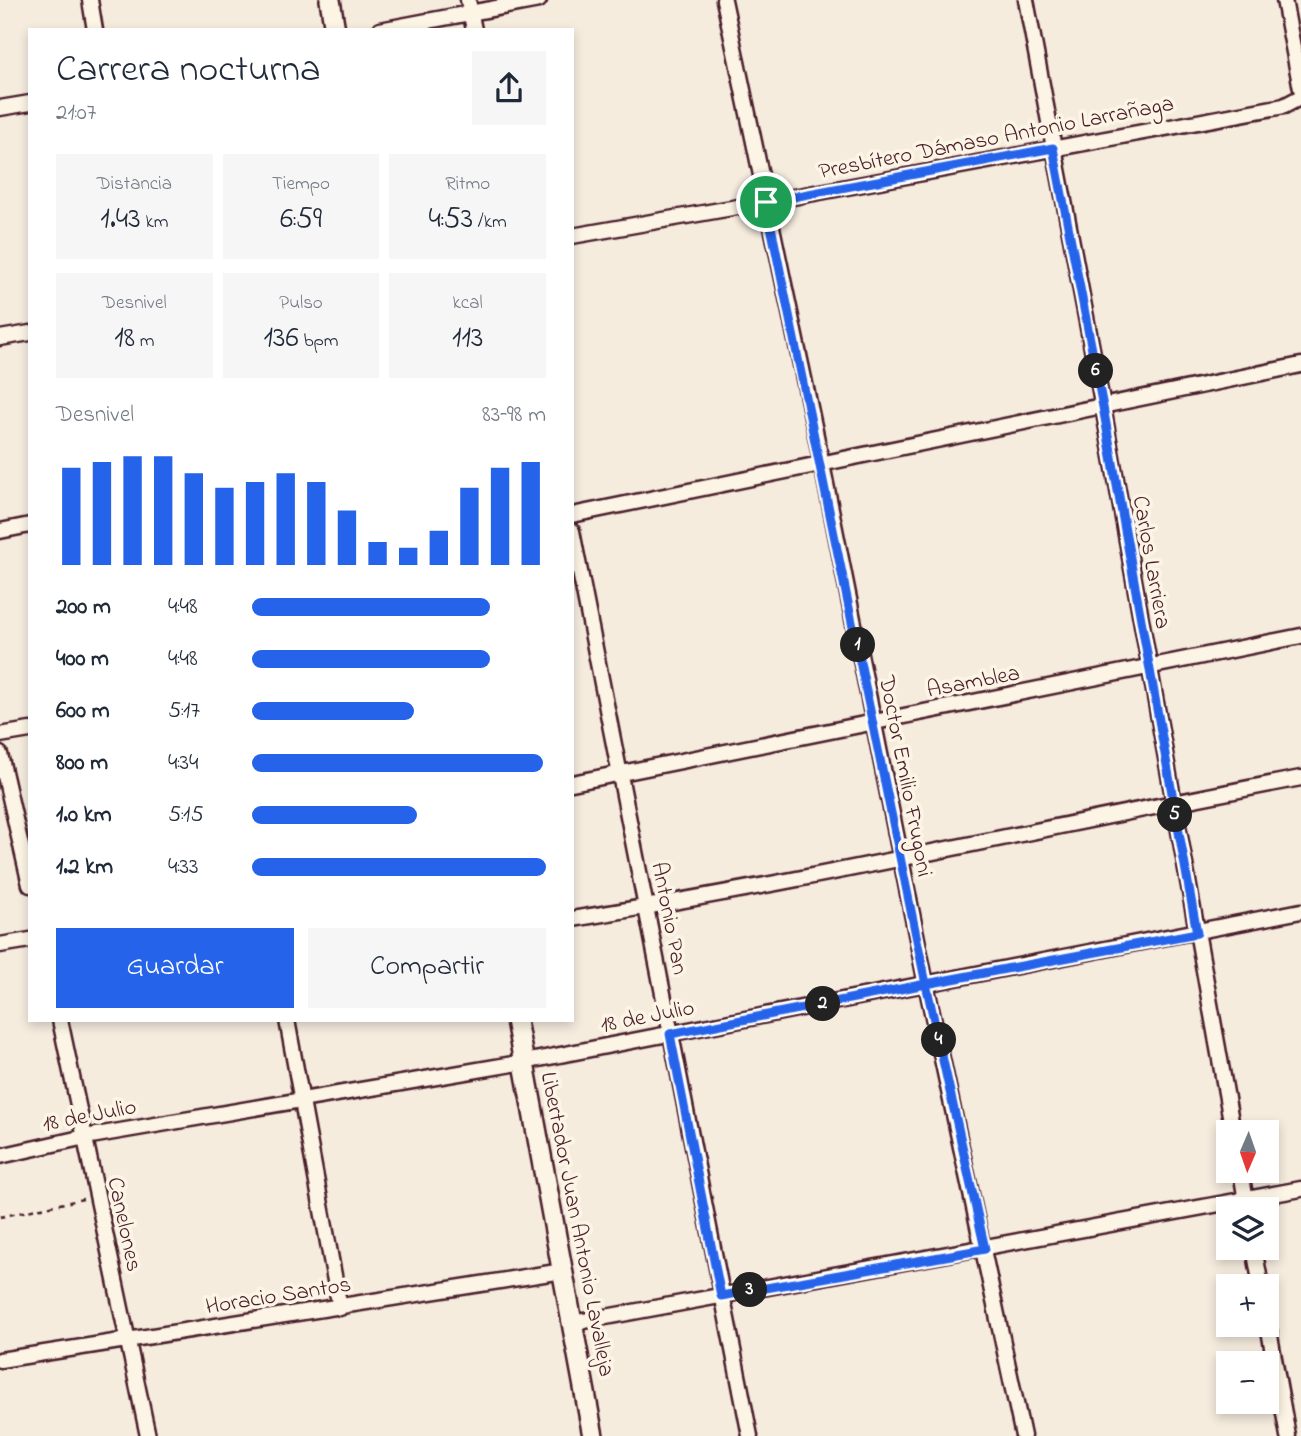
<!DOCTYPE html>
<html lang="es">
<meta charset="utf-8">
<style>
body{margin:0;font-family:"Indie Flower",sans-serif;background:#f6f6f7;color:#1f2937;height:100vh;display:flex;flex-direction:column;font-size:26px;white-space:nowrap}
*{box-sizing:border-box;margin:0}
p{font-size:23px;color:#747a83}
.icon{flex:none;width:38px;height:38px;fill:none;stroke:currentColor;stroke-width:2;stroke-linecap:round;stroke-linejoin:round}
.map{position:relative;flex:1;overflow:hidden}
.panel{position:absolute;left:28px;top:28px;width:546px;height:994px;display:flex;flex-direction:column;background:#fff;border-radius:0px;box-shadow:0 4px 10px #0003}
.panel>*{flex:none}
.needle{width:46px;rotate:182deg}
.tools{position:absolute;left:1216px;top:1120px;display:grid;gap:14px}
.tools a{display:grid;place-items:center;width:63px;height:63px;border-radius:0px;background:#fff;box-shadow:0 4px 10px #0003;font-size:35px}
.pin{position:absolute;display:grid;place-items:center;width:60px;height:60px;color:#fff;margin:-30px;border:4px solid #fff;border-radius:50%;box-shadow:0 2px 7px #0007}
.km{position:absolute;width:35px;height:35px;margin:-18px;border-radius:50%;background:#222;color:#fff;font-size:19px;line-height:35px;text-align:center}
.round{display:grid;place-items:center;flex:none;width:74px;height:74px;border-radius:0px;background:#f6f6f7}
.headline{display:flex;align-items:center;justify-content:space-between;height:119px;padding:0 28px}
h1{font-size:38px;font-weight:600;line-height:52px}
.figures{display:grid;grid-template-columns:repeat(3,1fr);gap:10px;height:119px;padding:7px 28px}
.figures div{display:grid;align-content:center;border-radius:0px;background:#f6f6f7;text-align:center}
.figures b{font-size:30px;font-weight:600}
.figures small{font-size:19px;font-weight:400}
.figures p{font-size:19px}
.chart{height:196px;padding:14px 28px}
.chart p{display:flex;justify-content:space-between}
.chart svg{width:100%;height:126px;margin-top:7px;stroke:#2563eb;stroke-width:6}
.action{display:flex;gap:14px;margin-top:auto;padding:14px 28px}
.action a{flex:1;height:80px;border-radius:0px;background:#2563eb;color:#fff;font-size:28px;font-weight:600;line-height:80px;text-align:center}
.action a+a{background:#f6f6f7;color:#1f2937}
ul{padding:0 28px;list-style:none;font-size:23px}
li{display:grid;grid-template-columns:112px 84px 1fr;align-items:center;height:52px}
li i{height:18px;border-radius:9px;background:#2563eb}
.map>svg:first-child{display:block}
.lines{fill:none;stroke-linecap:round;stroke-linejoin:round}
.street-casing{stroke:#4a1f2b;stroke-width:19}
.secondary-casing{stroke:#4a1f2b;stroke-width:24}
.path{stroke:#4a1f2b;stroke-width:2.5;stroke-dasharray:5 5;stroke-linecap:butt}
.street{stroke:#fcf5e5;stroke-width:14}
.secondary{stroke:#fcf5e5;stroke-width:19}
.route-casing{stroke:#fff;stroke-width:14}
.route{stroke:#2563eb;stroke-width:9}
.labels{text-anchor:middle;stroke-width:7;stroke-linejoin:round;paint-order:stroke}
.street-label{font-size:23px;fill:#4a1f2b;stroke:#fcf5e5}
</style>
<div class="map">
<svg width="1301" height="1436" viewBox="0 0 1301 1436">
<rect width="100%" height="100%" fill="#f5ecde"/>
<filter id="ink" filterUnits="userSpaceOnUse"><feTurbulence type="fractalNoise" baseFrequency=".0143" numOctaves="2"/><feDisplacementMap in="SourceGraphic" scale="14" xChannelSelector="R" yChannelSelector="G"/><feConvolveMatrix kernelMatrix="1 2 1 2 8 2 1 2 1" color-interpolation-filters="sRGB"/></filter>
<g filter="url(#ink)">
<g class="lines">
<g class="street-casing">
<path id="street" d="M90,0L95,30
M468,0L474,30
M724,0L822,464L926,984L1023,1436
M1026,0L1103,407L1233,1132
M1284,0L1301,89
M380,30L539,0
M0,108L30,103
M572,236L766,202L1284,106L1301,97
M0,338L30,333
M572,515L1301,365
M0,531L30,525
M572,531L750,1436
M0,735L30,730
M0,754L30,885
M572,783L1301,636
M572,919C817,880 1058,824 1301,778
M0,945L30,940
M60,1020L148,1436
M287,1020L340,1308
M0,1156L85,1137L524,1062L1301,911
M1241,1171L1247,1208
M1254,1248L1261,1286
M1267,1319L1288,1436
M573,1323L1301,1189
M0,1360L563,1271"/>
</g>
<g class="secondary-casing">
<path id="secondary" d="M330,0L335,30
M516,1020L593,1436"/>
</g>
<path class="path" d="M0,1217L83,1199"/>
<use href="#street" class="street"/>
<use href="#secondary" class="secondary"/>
</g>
</g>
<g class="lines" filter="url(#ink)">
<g class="route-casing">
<path id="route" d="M766,202L926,984L670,1034L721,1296L985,1249L926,984L1197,933L1103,407L1053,148L766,202"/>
</g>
<use href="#route" class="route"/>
</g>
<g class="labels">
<g class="street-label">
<text transform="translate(996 136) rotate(-11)" y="8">Presbítero Dámaso Antonio Larrañaga</text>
<text transform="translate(1153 562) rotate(80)" y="8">Carlos Larriera</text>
<text transform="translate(973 680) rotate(-11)" y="8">Asamblea</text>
<text transform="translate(907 776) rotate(79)" y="8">Doctor Emilio Frugoni</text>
<text transform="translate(671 918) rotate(79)" y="8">Antonio Pan</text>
<text transform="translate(647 1015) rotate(-11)" y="8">18 de Julio</text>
<text transform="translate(89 1114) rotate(-11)" y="8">18 de Julio</text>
<text transform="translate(126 1224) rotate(78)" y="8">Canelones</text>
<text transform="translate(579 1224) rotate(79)" y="8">Libertador Juan Antonio Lavalleja</text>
<text transform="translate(278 1294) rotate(-9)" y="8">Horacio Santos</text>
</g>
</g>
</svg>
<div class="tools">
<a><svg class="needle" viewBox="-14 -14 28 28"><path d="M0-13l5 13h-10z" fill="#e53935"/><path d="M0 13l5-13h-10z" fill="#747a83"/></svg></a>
<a><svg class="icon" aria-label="layers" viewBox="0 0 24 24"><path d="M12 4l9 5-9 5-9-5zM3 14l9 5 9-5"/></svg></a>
<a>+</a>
<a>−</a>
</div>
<div class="pin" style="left:766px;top:202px;background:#1e9e55"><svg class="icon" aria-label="arrive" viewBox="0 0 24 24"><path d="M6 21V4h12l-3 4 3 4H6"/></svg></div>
<b class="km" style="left:858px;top:645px">1</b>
<b class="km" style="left:823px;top:1004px">2</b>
<b class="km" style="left:750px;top:1290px">3</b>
<b class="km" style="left:939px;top:1040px">4</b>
<b class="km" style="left:1175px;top:815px">5</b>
<b class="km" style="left:1096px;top:371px">6</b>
<section class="panel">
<div class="headline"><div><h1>Carrera nocturna</h1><p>21:07</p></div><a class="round"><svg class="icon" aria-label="share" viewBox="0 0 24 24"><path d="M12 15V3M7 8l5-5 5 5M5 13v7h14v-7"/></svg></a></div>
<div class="figures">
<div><p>Distancia</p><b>1.43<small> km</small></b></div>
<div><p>Tiempo</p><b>6:59</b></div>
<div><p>Ritmo</p><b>4:53<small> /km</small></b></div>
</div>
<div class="figures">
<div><p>Desnivel</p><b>18<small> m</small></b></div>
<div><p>Pulso</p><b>136<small> bpm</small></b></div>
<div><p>kcal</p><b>113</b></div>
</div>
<div class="chart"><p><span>Desnivel</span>83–98 m</p>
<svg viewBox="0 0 160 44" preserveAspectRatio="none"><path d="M5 44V10M15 44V8M25 44V6M35 44V6M45 44V12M55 44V17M65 44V15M75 44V12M85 44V15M95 44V25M105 44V36M115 44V38M125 44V32M135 44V17M145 44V10M155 44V8"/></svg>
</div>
<ul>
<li><b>200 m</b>4:48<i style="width:81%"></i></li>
<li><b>400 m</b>4:48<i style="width:81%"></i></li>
<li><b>600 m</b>5:17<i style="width:55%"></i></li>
<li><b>800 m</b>4:34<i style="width:99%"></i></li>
<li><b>1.0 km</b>5:15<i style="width:56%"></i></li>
<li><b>1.2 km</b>4:33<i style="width:100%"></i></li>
</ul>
<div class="action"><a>Guardar</a><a>Compartir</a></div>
</section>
</div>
